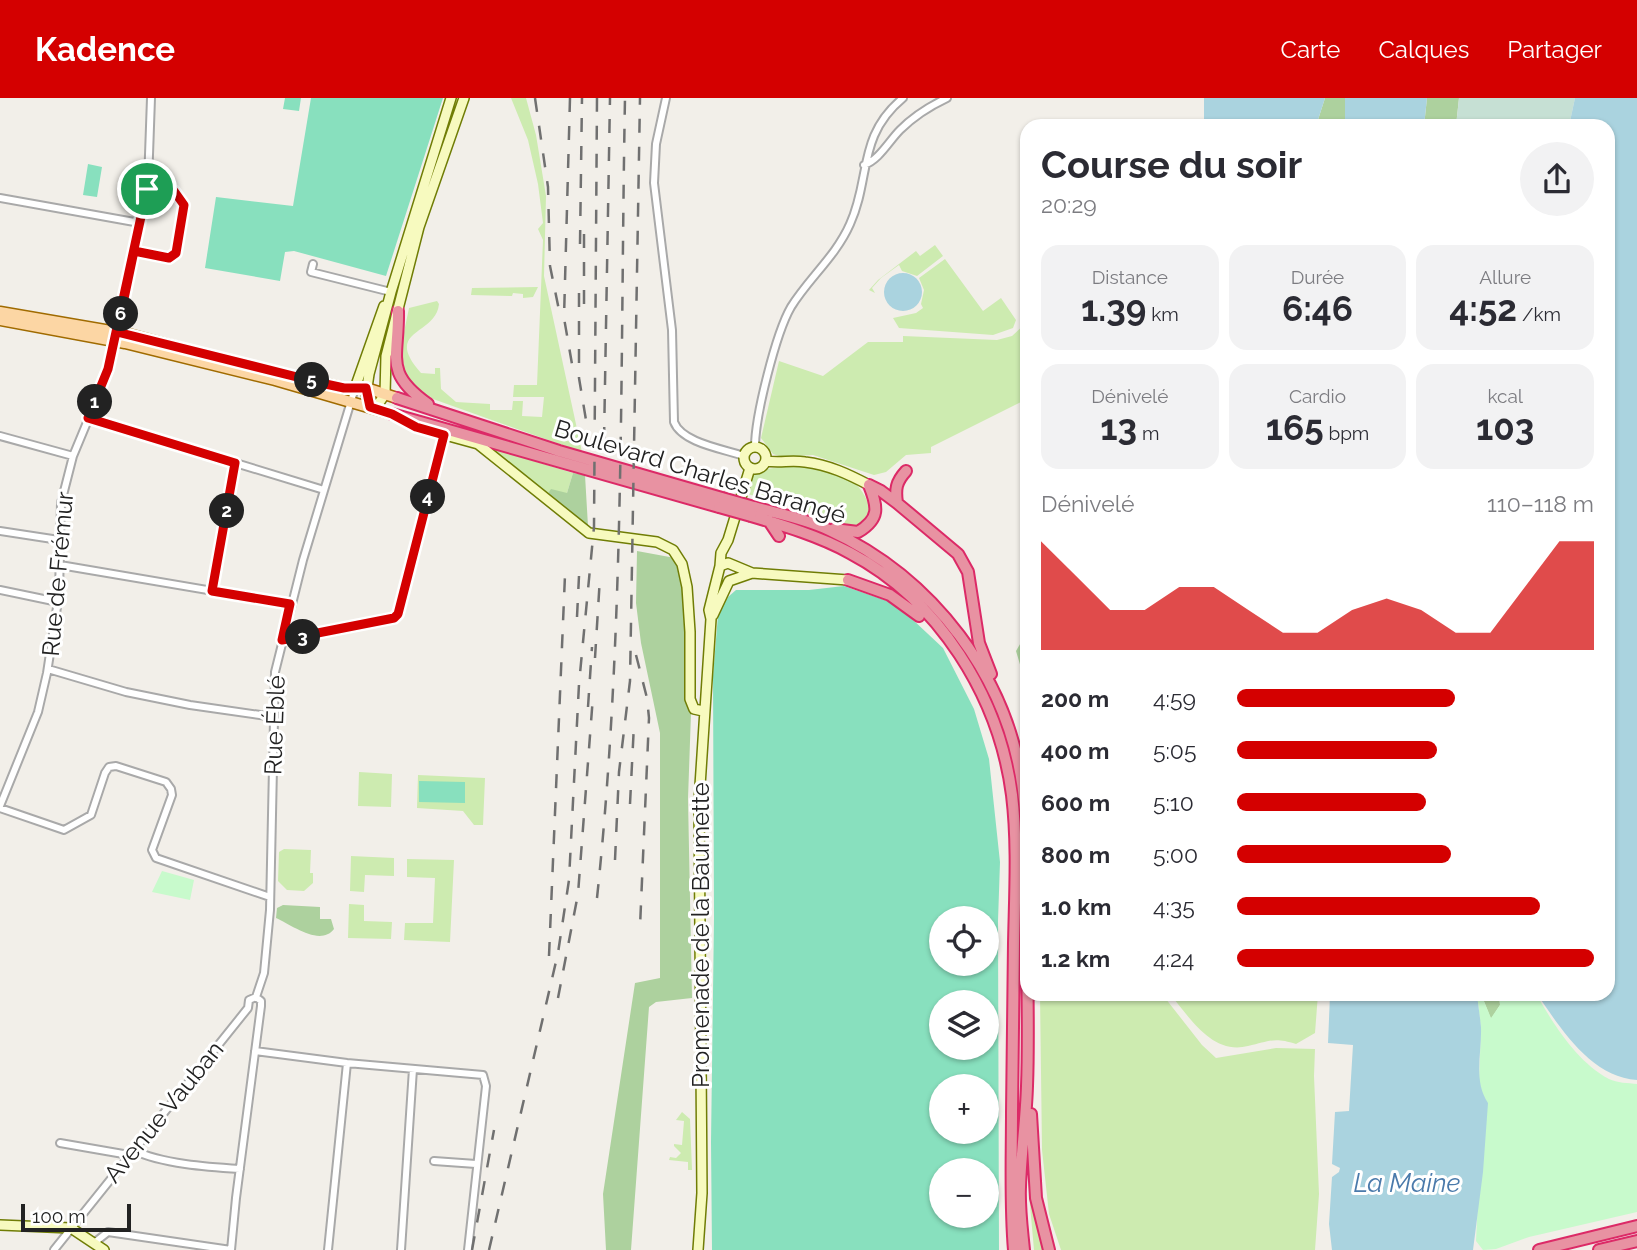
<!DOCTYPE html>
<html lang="fr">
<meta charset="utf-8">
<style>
body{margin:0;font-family:Raleway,sans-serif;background:#f2f2f3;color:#2b2b33;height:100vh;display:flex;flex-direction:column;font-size:26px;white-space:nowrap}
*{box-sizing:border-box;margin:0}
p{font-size:23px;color:#7c7c81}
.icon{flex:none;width:38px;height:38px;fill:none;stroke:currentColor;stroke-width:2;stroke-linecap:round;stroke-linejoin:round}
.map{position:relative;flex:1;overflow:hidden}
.drawer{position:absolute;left:1020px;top:21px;width:595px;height:882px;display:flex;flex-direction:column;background:#fff;border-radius:21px;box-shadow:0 2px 5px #0004}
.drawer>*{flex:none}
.buttons{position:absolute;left:929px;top:808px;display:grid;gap:14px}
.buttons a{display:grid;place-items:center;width:70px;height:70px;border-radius:50%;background:#fff;box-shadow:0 2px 5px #0004;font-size:35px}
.scale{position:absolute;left:21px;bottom:18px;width:110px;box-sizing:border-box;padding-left:7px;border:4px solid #222;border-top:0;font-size:19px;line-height:24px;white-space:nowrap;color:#222;-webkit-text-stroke:5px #fff;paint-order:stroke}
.pin{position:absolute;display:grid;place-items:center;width:60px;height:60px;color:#fff;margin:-30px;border:4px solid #fff;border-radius:50%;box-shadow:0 2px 7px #0007}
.km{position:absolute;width:35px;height:35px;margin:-18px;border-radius:50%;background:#222;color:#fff;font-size:19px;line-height:35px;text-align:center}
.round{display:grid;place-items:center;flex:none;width:74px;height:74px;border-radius:37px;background:#f2f2f3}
.overview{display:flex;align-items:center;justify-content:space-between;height:119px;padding:0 21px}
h1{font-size:38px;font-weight:700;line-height:52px}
.figures{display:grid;grid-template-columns:repeat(3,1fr);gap:10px;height:119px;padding:7px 21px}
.figures div{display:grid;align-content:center;border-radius:18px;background:#f2f2f3;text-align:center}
.figures b{font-size:35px;font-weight:700}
.figures small{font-size:19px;font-weight:400}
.figures p{font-size:19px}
.chart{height:196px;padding:14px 21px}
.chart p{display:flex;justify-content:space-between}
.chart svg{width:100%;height:126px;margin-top:7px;fill:#d40000;opacity:.7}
ul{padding:0 21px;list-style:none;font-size:23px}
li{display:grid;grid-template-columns:112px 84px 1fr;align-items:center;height:52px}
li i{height:18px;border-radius:9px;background:#d40000}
header{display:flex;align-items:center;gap:42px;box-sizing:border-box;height:98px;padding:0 35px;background:#d40000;color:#fff}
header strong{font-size:33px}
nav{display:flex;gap:38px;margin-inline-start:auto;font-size:24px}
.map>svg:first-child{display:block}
.grass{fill:#cdebb0}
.forest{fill:#add19e}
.wetland{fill:#c6e0d4}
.park{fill:#c8facc}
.pitch{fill:#88e0be;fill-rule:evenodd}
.water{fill:#aad3df}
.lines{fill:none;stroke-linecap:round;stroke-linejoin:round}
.street-casing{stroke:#a9a9a9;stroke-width:10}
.secondary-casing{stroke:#707d05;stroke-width:12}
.primary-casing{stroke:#a06b00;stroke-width:13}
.highway-casing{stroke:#dc2a67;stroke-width:14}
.street{stroke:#fff;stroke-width:6}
.secondary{stroke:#f7fabf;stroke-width:9}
.primary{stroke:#fcd6a4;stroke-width:10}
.highway{stroke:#e892a2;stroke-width:10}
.rail{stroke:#707070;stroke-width:2.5;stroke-dasharray:14 14;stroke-linecap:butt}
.highway-bridge-casing{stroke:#dc2a67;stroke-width:14;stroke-linecap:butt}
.highway-bridge{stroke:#e892a2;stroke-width:10}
.route-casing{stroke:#fff;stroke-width:14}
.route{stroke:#d40000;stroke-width:9}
.labels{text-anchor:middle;stroke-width:6;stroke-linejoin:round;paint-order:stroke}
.street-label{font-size:24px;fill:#222;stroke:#fff}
.water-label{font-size:26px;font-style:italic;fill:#4a7aab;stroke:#fff}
</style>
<header>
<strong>Kadence</strong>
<nav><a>Carte</a><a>Calques</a><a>Partager</a></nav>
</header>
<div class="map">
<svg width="1637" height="1152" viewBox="0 0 1637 1152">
<rect width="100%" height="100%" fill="#f2efe9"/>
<path class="grass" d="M511,0H526L536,37L546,98L544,178L582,354L433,301C391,278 401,250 409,210L437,203L439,206C436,238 382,231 421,275L435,276V270H440L441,291L456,304L490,306V312H512L513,303H523L522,318L542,319L544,299H513L514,287H537L543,142L538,131L543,125L538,86L528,42Z
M935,147L943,158L917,178L902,173L899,167L881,180L872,190L875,195L869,192L878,182L916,153L920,158Z
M945,161L983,213L1001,200L1016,222L1013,230L993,237L899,230L893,220L916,215L923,210L921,206L924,192L919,180Z
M538,189L533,199L523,200V196L513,195L512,198L471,197L472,190Z
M1027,224V301L931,349V355L906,357L886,374L874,377L813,357L782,359L773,356L761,340L779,263L823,278L868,244H903V238L997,242L1012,238Z
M494,351L573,375L567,395L547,397L492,353Z
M793,367C829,368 863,376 871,415L863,426L849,428L748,396L753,378L761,372Z
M359,674L392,676L391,709L358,708Z
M418,677L485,680L483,727H474L463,713L417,710Z
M284,751L311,752L310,775H313V785L304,793L287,792L278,783L279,754Z
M351,758L394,760V778L365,777L364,794L350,793Z
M407,761L454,762L450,844L404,842L405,825H433L435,780L407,779Z
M349,806L364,807V823L392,824L391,841L348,840Z
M1040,896H1162L1202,947L1216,960L1276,950L1315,951L1314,978L1319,1096L1315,1152H1061L1049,1116L1042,1052Z
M1170,896H1318L1315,935L1296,946C1274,939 1270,943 1248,948C1212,957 1190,920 1170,896Z
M682,1014L690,1021L692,1072H688V1064L669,1062L670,1059L676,1060L681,1055L674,1048V1046L682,1047L684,1023L676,1022Z
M1029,1096L1043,1152H1034Z"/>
<path class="forest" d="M1325,0H1345V28H1316Z
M1427,0H1459L1456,28H1424Z
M573,375L585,377L588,428L547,397L551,391L567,395Z
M637,453L675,460L684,498L687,608L691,615L688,701L692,900L656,904L649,909L631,1152H606L603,1096L635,885L660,880V635L641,545L636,505Z
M1027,534V590L1016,553Z
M283,807L320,809V821H331L334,831C320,849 292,827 276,820L277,810Z
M1481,896H1499L1500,907L1491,921Z"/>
<path class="wetland" d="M1459,0H1575L1569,28H1456Z"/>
<path class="park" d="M162,773L194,782L190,802L152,794Z
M1477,896H1481L1491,920L1500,907L1499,896H1536C1554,927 1577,964 1609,981C1617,985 1628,985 1637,986V1114L1529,1139L1496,1151L1483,1152L1476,1143L1483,998L1479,982L1481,931Z"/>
<path class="pitch" d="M285,0H301L299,13L283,11Z
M311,0H443L386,178L294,153L285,154L280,183L205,170L216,99L293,108Z
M88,66L102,69L97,99L83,97Z
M844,488L896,506L943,550L974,611L989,661L1000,764L998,823L999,1152H712L711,1044L714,820L713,578L718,517L728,499L736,492H809ZM942,821H987V866H942ZM942,905H987V950H942ZM942,989H987V1034H942ZM942,1073H987V1118H942Z
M419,683L465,684V705L419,704Z"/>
<path class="water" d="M1204,0H1325L1316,28H1204Z
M1345,0H1427L1424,28H1345Z
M1575,0H1637V982C1591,979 1561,931 1537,896H1608V28H1569Z
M884 194a19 19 0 1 1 38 0a19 19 0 1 1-38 0Z
M1477,896C1478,907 1480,918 1481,929C1482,955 1473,982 1488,1005L1483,1074L1473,1152H1332L1329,1126L1332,1079L1339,1074L1340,1070L1332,1066L1335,1014L1349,1013L1353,947L1328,945L1330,897Z"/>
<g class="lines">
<g class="street-casing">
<path id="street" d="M666,0L656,46L654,85L672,232L674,324C682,345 724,351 744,358
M864,67C879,62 889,43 900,32C914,18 930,8 947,0
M0,100L140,125
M134,153L169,160L176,155L185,109L175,93L148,85
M313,166L311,174L391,194
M88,320L324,392
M0,338L73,358
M755,349C755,318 776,235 791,209C809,180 836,158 850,126C871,80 857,38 903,0
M0,433L59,442
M60,467L290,506
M0,492L58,504
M212,493L235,365
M282,542L389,522L396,519L444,337
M48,571L126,594L190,607L274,619
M0,708L38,614L47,575L59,496L61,405L73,358L105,281L119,225L148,85L151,0
M0,710L64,732L91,717L105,675L109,669L116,668L166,684L171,691L172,697L152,752L156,760L270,799
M256,899L264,875L270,812L275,574L303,462L355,290
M255,953L347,965L483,977L486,988L468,1152
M60,1045L129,1057
M133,1052C162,1066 208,1069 240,1071
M434,1063L476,1066
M94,1145L108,1134L231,1152
M54,1152L248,910L249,902L256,899
M231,1152L236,1100L261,908V903L256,899
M328,1152L347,965
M401,1152L413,971"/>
</g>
<g class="secondary-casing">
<path id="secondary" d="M451,0L391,194L369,276L366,296L370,309L379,305L385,296L386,258L419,129L464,0
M355,290L384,208
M403,322L416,329L478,346L589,435L657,444L673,452L682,466L687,489L690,534V601L694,611L703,613
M744 360a11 11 0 1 1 22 0a11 11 0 1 1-22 0Z
M766,363C779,365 792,362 805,364C829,367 848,376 869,387
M720,468L728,465L752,475L848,482
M713,517L729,483L752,475
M0,1127L71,1130L104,1152
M698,1152L702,1095L699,703L711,521L709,512L720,468L721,455L728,442L750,370"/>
</g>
<g class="primary-casing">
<path id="primary" d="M0,214L128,236L251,269L344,290H366L397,300
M0,222L125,245L275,282L392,316"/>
</g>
<g class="highway-casing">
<path id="highway" d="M398,213C399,260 383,274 428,306
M397,300L559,353L722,400
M392,316L719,409
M869,387L881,393L897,405L958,456L968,474L979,545L991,576
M897,405C895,391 896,384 906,373
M754,409C779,416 806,421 829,432C933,480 1008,578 1023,692C1029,740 1027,788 1027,835C1027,886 1029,937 1027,988C1026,1022 1021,1055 1020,1089C1019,1110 1022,1131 1024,1152
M751,418C785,428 819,438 850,455C939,502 999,598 1012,697C1018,746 1015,796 1014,845C1013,901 1013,958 1012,1014C1012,1060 1010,1106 1014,1152
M769,423L779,438
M834,431L858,434C880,421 878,409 869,387
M848,482L890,497L919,518
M1031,1016L1036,1100L1049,1152
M1539,1152L1637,1128
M1599,1152L1637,1143"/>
</g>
<use href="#street" class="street"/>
<use href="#secondary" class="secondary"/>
<use href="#primary" class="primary"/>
<use href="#highway" class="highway"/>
<path class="rail" d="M535,0L548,89L550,168L560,217
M570,0L564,220L572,266
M580,146L582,0
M579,195V280L587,328
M584,206V136
M604,343L610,0
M577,519L579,478
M636,557L647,600L649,620L640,829
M595,560L600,479
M588,609L592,549
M630,706L634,626
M615,762L619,674L630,583L640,0
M597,800C625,535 620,266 625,0
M549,858L565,477
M558,900L578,796L593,598
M472,1152L494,1032
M489,1152L558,855L569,782L579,586L594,429L597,0"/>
<g class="highway-bridge-casing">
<path id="highway-bridge" d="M722,400L754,409
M719,409L751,418"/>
</g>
<use href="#highway-bridge" class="highway-bridge"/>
</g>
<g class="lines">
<g class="route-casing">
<path id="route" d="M147,91L108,271L88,320L235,365L212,493L290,506L282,542L394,520L398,516L444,337L416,329L392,316L370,309L366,290H344L321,285L117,234L134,153L169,160L176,155L184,107L174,93L148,85L147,91"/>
</g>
<use href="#route" class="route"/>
</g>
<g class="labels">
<g class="street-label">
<text transform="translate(700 374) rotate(17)" y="8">Boulevard Charles Barangé</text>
<text transform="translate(58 476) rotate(-85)" y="8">Rue de Frémur</text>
<text transform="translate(275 627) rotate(-88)" y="8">Rue Éblé</text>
<text transform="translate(701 837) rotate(-90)" y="8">Promenade de la Baumette</text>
<text transform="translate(164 1014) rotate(-51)" y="8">Avenue Vauban</text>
</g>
<g class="water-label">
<text x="1407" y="1094">La Maine</text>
</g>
</g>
</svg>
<div class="buttons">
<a><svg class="icon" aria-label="locate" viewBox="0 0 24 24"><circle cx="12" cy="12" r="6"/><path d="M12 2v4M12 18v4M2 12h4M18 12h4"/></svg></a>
<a><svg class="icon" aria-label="layers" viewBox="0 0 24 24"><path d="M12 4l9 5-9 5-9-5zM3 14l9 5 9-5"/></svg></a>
<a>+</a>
<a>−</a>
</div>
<div class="scale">100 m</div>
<div class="pin" style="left:147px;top:91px;background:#1e9e55"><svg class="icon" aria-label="arrive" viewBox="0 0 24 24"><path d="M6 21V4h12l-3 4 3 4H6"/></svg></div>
<b class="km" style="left:95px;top:304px">1</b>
<b class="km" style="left:227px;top:413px">2</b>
<b class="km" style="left:303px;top:539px">3</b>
<b class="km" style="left:428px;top:399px">4</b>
<b class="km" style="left:312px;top:282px">5</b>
<b class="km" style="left:121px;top:216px">6</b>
<section class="drawer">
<div class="overview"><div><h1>Course du soir</h1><p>20:29</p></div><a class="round"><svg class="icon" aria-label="share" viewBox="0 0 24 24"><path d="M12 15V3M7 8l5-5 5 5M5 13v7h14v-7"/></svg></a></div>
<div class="figures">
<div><p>Distance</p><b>1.39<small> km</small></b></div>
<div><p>Durée</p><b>6:46</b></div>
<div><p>Allure</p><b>4:52<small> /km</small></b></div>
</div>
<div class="figures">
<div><p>Dénivelé</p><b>13<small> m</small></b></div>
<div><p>Cardio</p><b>165<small> bpm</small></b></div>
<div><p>kcal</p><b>103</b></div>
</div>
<div class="chart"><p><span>Dénivelé</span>110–118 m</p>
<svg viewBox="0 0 160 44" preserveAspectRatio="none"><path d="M0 44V6L10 18L20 30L30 30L40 22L50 22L60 30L70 38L80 38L90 30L100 26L110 30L120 38L130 38L140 22L150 6L160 6V44z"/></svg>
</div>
<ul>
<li><b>200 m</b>4:59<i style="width:61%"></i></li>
<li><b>400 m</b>5:05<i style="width:56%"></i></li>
<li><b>600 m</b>5:10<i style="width:53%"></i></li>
<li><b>800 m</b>5:00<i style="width:60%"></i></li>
<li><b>1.0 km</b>4:35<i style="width:85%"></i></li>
<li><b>1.2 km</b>4:24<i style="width:100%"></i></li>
</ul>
</section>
</div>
